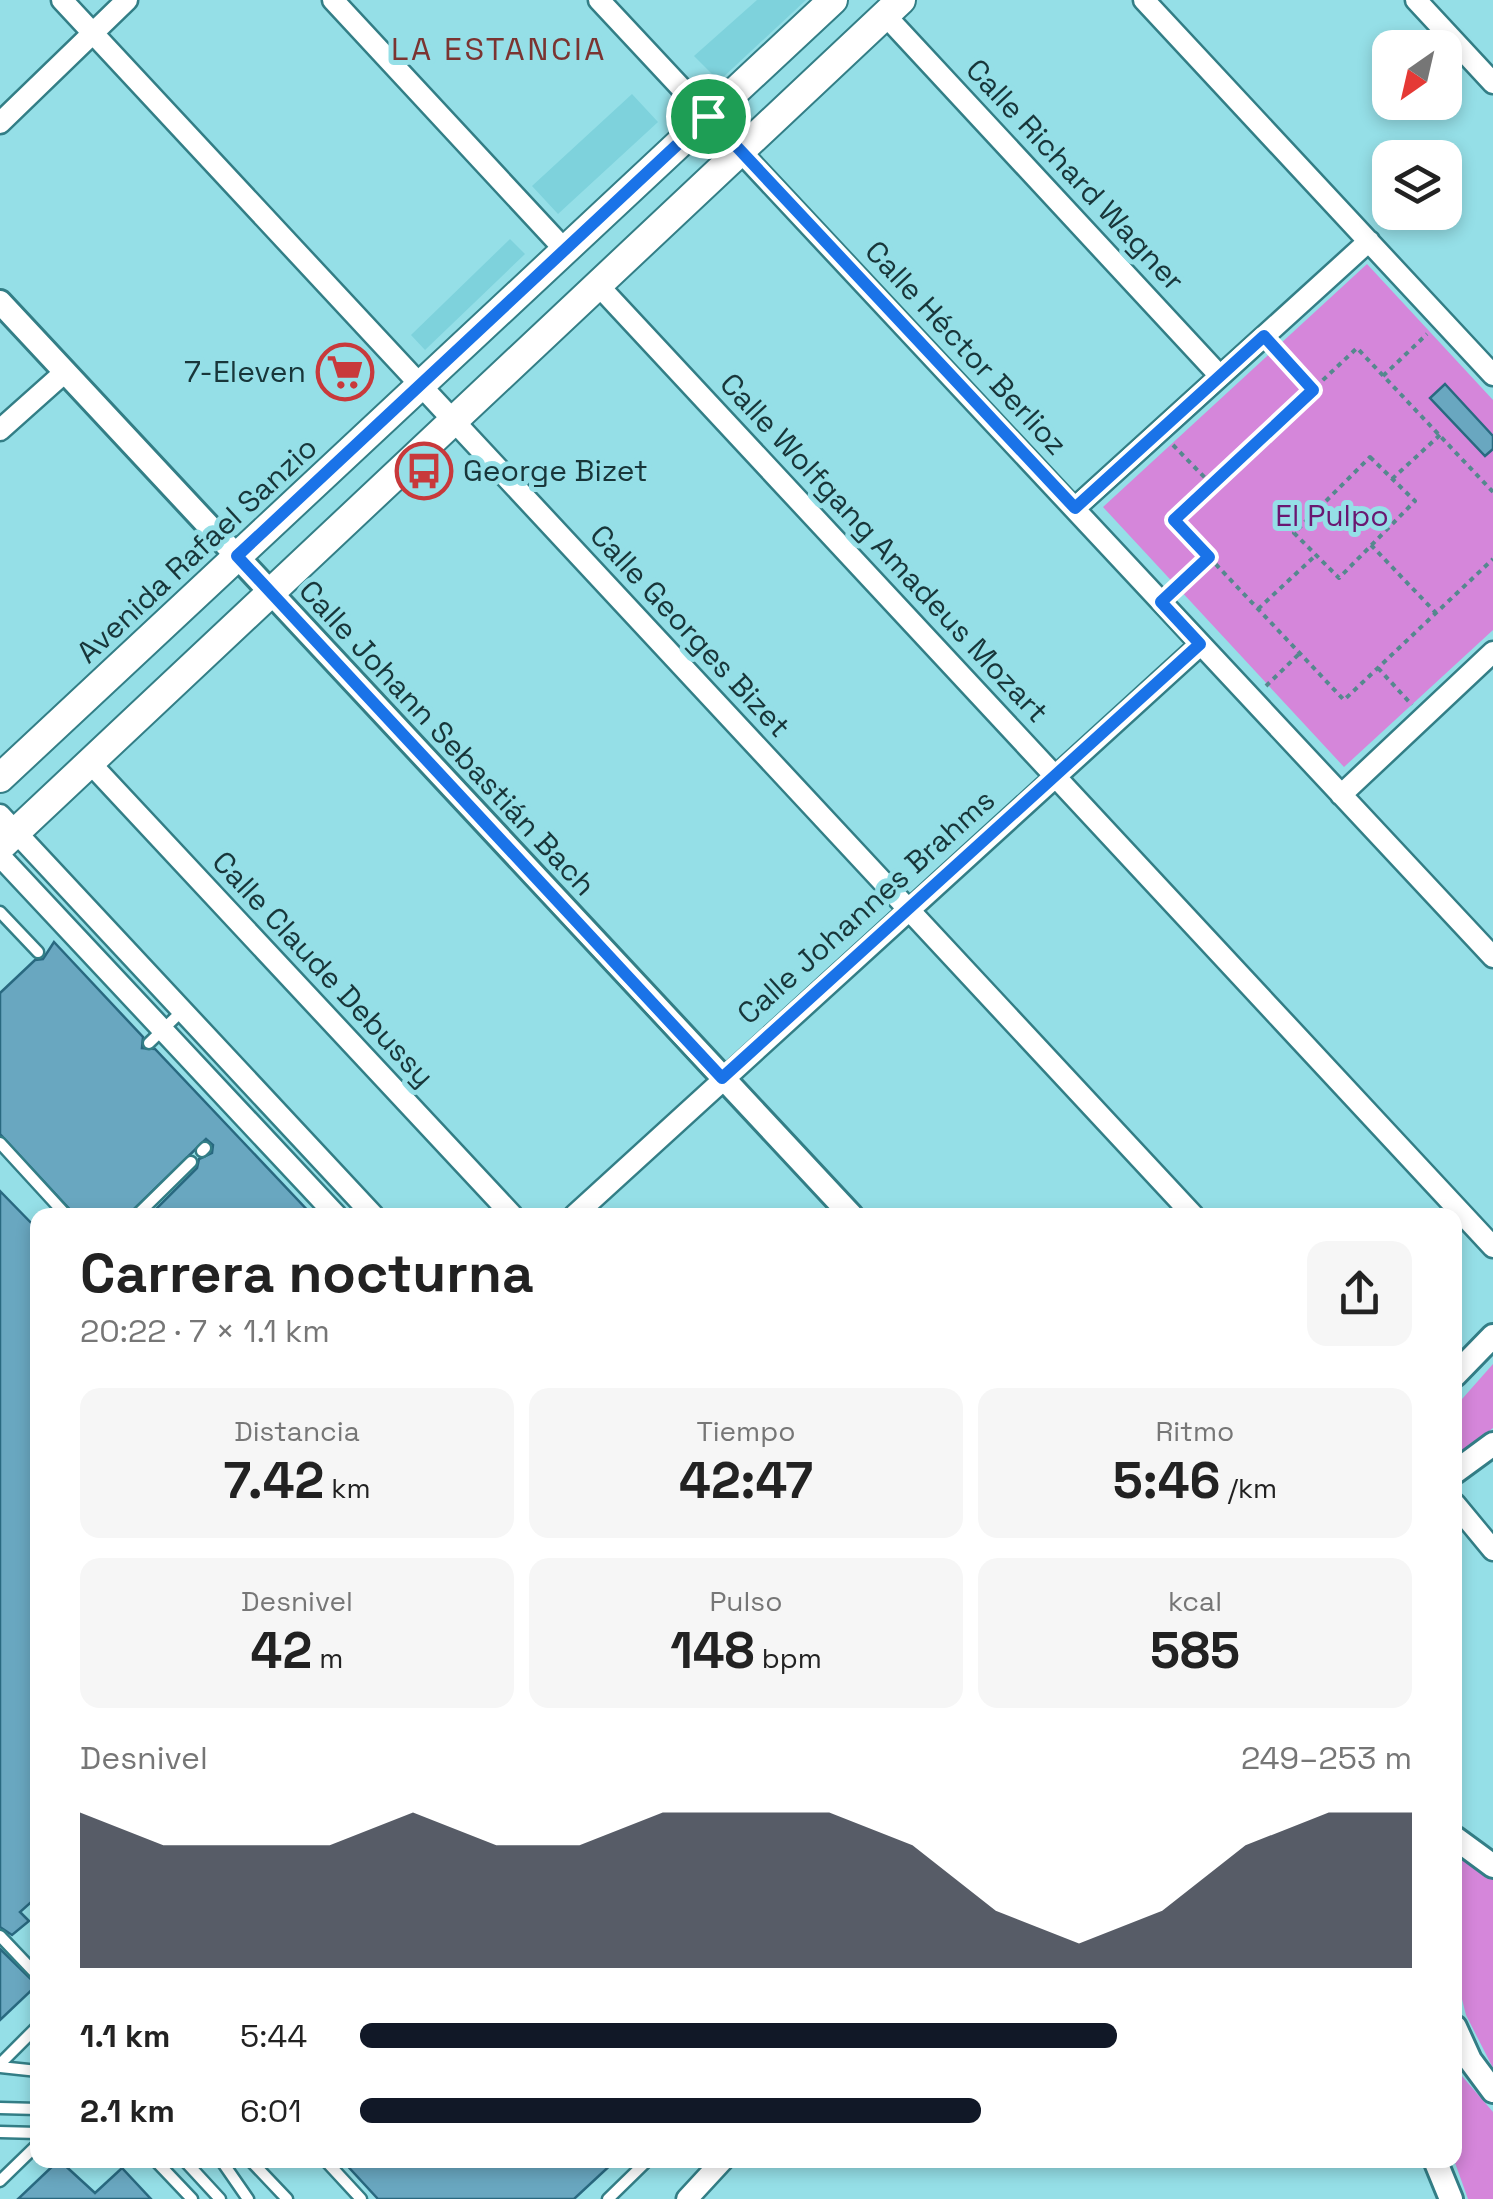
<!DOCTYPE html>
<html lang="es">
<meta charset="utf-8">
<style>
body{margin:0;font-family:"Space Grotesk",sans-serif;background:#f6f6f6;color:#222;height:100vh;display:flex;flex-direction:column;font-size:38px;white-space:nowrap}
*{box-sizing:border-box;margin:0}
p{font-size:32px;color:#767676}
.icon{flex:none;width:55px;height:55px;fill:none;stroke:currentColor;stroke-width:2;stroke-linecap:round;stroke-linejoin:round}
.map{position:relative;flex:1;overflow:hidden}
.details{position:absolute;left:30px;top:1208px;width:1432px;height:960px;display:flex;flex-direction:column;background:#fff;border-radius:20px;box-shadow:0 5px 15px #0003}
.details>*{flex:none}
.needle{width:65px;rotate:214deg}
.buttons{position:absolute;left:1372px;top:30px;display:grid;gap:20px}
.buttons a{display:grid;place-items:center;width:90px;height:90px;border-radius:20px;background:#fff;box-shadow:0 5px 15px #0003;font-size:50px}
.pin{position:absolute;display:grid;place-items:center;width:85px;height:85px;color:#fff;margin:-42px;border:5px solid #fff;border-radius:50%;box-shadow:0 2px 10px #0007}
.round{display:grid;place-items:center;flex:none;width:105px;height:105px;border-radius:20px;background:#f6f6f6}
.overview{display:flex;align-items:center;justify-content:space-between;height:170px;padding:0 50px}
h1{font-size:55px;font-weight:600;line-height:75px}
.metrics{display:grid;grid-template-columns:repeat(3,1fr);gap:15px;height:170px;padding:10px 50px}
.metrics div{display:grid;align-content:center;border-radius:20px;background:#f6f6f6;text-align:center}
.metrics b{font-size:50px;font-weight:600}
.metrics small{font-size:28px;font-weight:400}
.metrics p{font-size:28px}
.chart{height:280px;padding:20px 50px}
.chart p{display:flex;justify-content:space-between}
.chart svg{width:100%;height:180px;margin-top:10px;fill:#111827;opacity:.7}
ul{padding:0 50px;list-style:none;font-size:32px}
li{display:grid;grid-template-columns:160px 120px 1fr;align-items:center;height:75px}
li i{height:25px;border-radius:12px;background:#111827}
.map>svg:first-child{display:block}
.built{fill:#7ed2dc}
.green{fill:#d586da}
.building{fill:#69a7c0;stroke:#296980;stroke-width:2.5}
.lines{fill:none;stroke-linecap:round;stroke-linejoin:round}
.service-casing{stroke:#337e86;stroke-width:15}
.minor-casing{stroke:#337e86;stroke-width:25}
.tertiary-casing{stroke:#337e86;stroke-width:28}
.secondary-casing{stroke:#337e86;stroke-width:32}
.path{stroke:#55888e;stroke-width:4;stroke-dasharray:5 5;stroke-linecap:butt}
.service{stroke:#fff;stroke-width:10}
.minor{stroke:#fff;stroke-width:20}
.tertiary{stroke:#fff;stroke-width:22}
.secondary{stroke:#fff;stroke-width:28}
.route-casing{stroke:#fff;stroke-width:20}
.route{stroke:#1a73e8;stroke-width:12}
.labels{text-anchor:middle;stroke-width:10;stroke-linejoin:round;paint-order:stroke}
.street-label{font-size:30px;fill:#18363a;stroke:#95dfe7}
.poi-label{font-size:30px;fill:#18363a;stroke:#95dfe7;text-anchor:end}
.park-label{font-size:30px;fill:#6a1771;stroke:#95dfe7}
.neighbourhood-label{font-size:32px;letter-spacing:2.5px;fill:#7b3431;stroke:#95dfe7}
</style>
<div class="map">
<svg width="1493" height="2199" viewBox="0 0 1493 2199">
<rect width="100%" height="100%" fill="#95dfe7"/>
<path class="built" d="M757,0H806L719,81L694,56Z
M632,94L658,122L558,214L532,186Z
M510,239L525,254L425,350L411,335Z"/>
<path class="green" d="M1367,264L1493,400V630L1344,767L1103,507Z
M1493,1364V1428L1455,1457V1407Z
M1455,1849L1493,1875V2068L1466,2015L1455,1971Z
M1455,2068L1493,2112V2199H1468L1454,2160Z"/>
<path class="building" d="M1445,384L1493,436V449L1485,456L1430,398Z
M54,942L143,1037L142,1048L155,1049L312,1215H150L197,1168L199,1159L212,1153L213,1145L206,1139L128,1215H75L0,1134V993L35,960L43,959Z
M0,1191L38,1230V1896L20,1912L29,1921L12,1935L0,1927Z
M0,1949L37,1985L0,2020Z
M59,2160L95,2193L122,2168L151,2199H18Z
M342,2160H616L574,2199H378Z"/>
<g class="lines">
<g class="service-casing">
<path id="service" d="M0,912L38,952
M149,1043L181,1012
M0,1143L66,1215
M202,1151L205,1148
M137,1215L191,1162
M0,1936L38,1976
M0,2064L38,2026
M0,2067L38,2071
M0,2108L38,2109
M0,2132L38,2133
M155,2160L192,2199
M184,2160L220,2199
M221,2160L248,2199
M250,2160L287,2199
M325,2160L361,2199
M0,2181L38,2144
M608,2199L648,2160"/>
</g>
<g class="minor-casing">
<path id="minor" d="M62,0L1193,1215
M333,0L565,250
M599,0L1493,957
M1144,0L1493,375
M1416,0L1493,83
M885,15L1220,376
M0,123L127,0
M598,285L1493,1247
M0,430L65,372
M1075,508L1369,241
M91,764L512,1215
M1341,795L1493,652
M0,815L373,1215
M0,856L336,1215
M575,1215L1200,645
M1455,1504L1493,1550
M687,2199L723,2160"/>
</g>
<g class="tertiary-casing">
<path id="tertiary" d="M0,302L851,1215
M1455,1375L1493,1336
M1455,1472L1493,1444
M1455,1838L1493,1866
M1455,2027L1470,2060L1493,2091
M1435,2160L1451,2199"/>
</g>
<g class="secondary-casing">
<path id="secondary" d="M0,778L833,0
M0,847L901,0"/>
</g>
<path class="path" d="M1277,351L1311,388
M1383,376L1427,334
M1173,445L1212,485
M1370,457L1415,501L1339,578L1294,533Z
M1392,479L1440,435
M1493,492L1357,348L1174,520L1344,700L1493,559
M1371,545L1436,613
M1175,588L1209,558
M1258,609L1316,555
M1378,668L1412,705
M1266,686L1299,654"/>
<use href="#service" class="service"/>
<use href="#minor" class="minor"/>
<use href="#tertiary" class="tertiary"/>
<use href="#secondary" class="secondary"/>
</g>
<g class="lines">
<g class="route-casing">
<path id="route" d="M708,116L1075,508L1264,336L1313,390L1174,520L1209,557L1161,602L1200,644L722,1078L237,556Z"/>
</g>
<use href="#route" class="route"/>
</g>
<defs>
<g id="supermarket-ring" transform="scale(2.875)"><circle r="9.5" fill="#95dfe7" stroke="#c8393b" stroke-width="1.5"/><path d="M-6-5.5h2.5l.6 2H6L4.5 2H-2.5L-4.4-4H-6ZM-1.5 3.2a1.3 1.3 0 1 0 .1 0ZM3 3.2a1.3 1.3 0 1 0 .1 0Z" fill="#c8393b"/></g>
<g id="bus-ring" transform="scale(2.875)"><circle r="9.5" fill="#95dfe7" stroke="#c8393b" stroke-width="1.5"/><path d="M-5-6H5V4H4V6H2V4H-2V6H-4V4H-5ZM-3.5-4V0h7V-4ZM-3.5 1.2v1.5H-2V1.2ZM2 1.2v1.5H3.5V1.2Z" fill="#c8393b"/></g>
</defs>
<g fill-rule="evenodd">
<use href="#supermarket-ring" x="345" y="372"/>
<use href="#bus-ring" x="424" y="471"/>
</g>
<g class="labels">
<g class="street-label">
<text transform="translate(1075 175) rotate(47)" y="10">Calle Richard Wagner</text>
<text transform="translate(966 348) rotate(47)" y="10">Calle Héctor Berlioz</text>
<text transform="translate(884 548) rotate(47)" y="10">Calle Wolfgang Amadeus Mozart</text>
<text transform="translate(197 550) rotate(-43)" y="10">Avenida Rafael Sanzio</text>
<text transform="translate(690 631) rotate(47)" y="10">Calle Georges Bizet</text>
<text transform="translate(447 738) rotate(47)" y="10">Calle Johann Sebastián Bach</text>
<text transform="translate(866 907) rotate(-42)" y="10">Calle Johannes Brahms</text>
<text transform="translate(323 969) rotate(47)" y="10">Calle Claude Debussy</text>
</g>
<g class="poi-label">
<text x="306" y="382">7-Eleven</text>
<text x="463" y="481" text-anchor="start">George Bizet</text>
</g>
<g class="park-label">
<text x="1332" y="526">El Pulpo</text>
</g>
<g class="neighbourhood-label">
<text x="499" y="60">LA ESTANCIA</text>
</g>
</g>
</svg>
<div class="buttons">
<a><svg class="needle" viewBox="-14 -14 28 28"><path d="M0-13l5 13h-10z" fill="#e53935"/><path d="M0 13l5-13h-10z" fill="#767676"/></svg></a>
<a><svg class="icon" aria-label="layers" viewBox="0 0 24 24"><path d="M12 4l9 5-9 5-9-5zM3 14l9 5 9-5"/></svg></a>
</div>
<div class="pin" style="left:708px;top:116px;background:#1e9e55"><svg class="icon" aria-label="arrive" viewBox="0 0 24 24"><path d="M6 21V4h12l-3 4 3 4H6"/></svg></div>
<section class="details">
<div class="overview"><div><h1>Carrera nocturna</h1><p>20:22 · 7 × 1.1 km</p></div><a class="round"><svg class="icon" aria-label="share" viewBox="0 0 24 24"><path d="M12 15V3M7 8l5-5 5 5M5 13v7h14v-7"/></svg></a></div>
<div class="metrics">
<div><p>Distancia</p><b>7.42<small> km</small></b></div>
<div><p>Tiempo</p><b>42:47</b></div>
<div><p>Ritmo</p><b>5:46<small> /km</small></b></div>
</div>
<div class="metrics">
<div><p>Desnivel</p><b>42<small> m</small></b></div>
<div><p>Pulso</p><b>148<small> bpm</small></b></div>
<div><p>kcal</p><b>585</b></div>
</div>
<div class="chart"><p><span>Desnivel</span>249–253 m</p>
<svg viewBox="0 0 160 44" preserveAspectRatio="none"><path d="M0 44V6L10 14L20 14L30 14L40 6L50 14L60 14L70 6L80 6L90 6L100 14L110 30L120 38L130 30L140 14L150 6L160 6V44z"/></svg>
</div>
<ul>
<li><b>1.1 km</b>5:44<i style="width:72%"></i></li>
<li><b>2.1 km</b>6:01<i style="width:59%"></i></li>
</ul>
</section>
</div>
